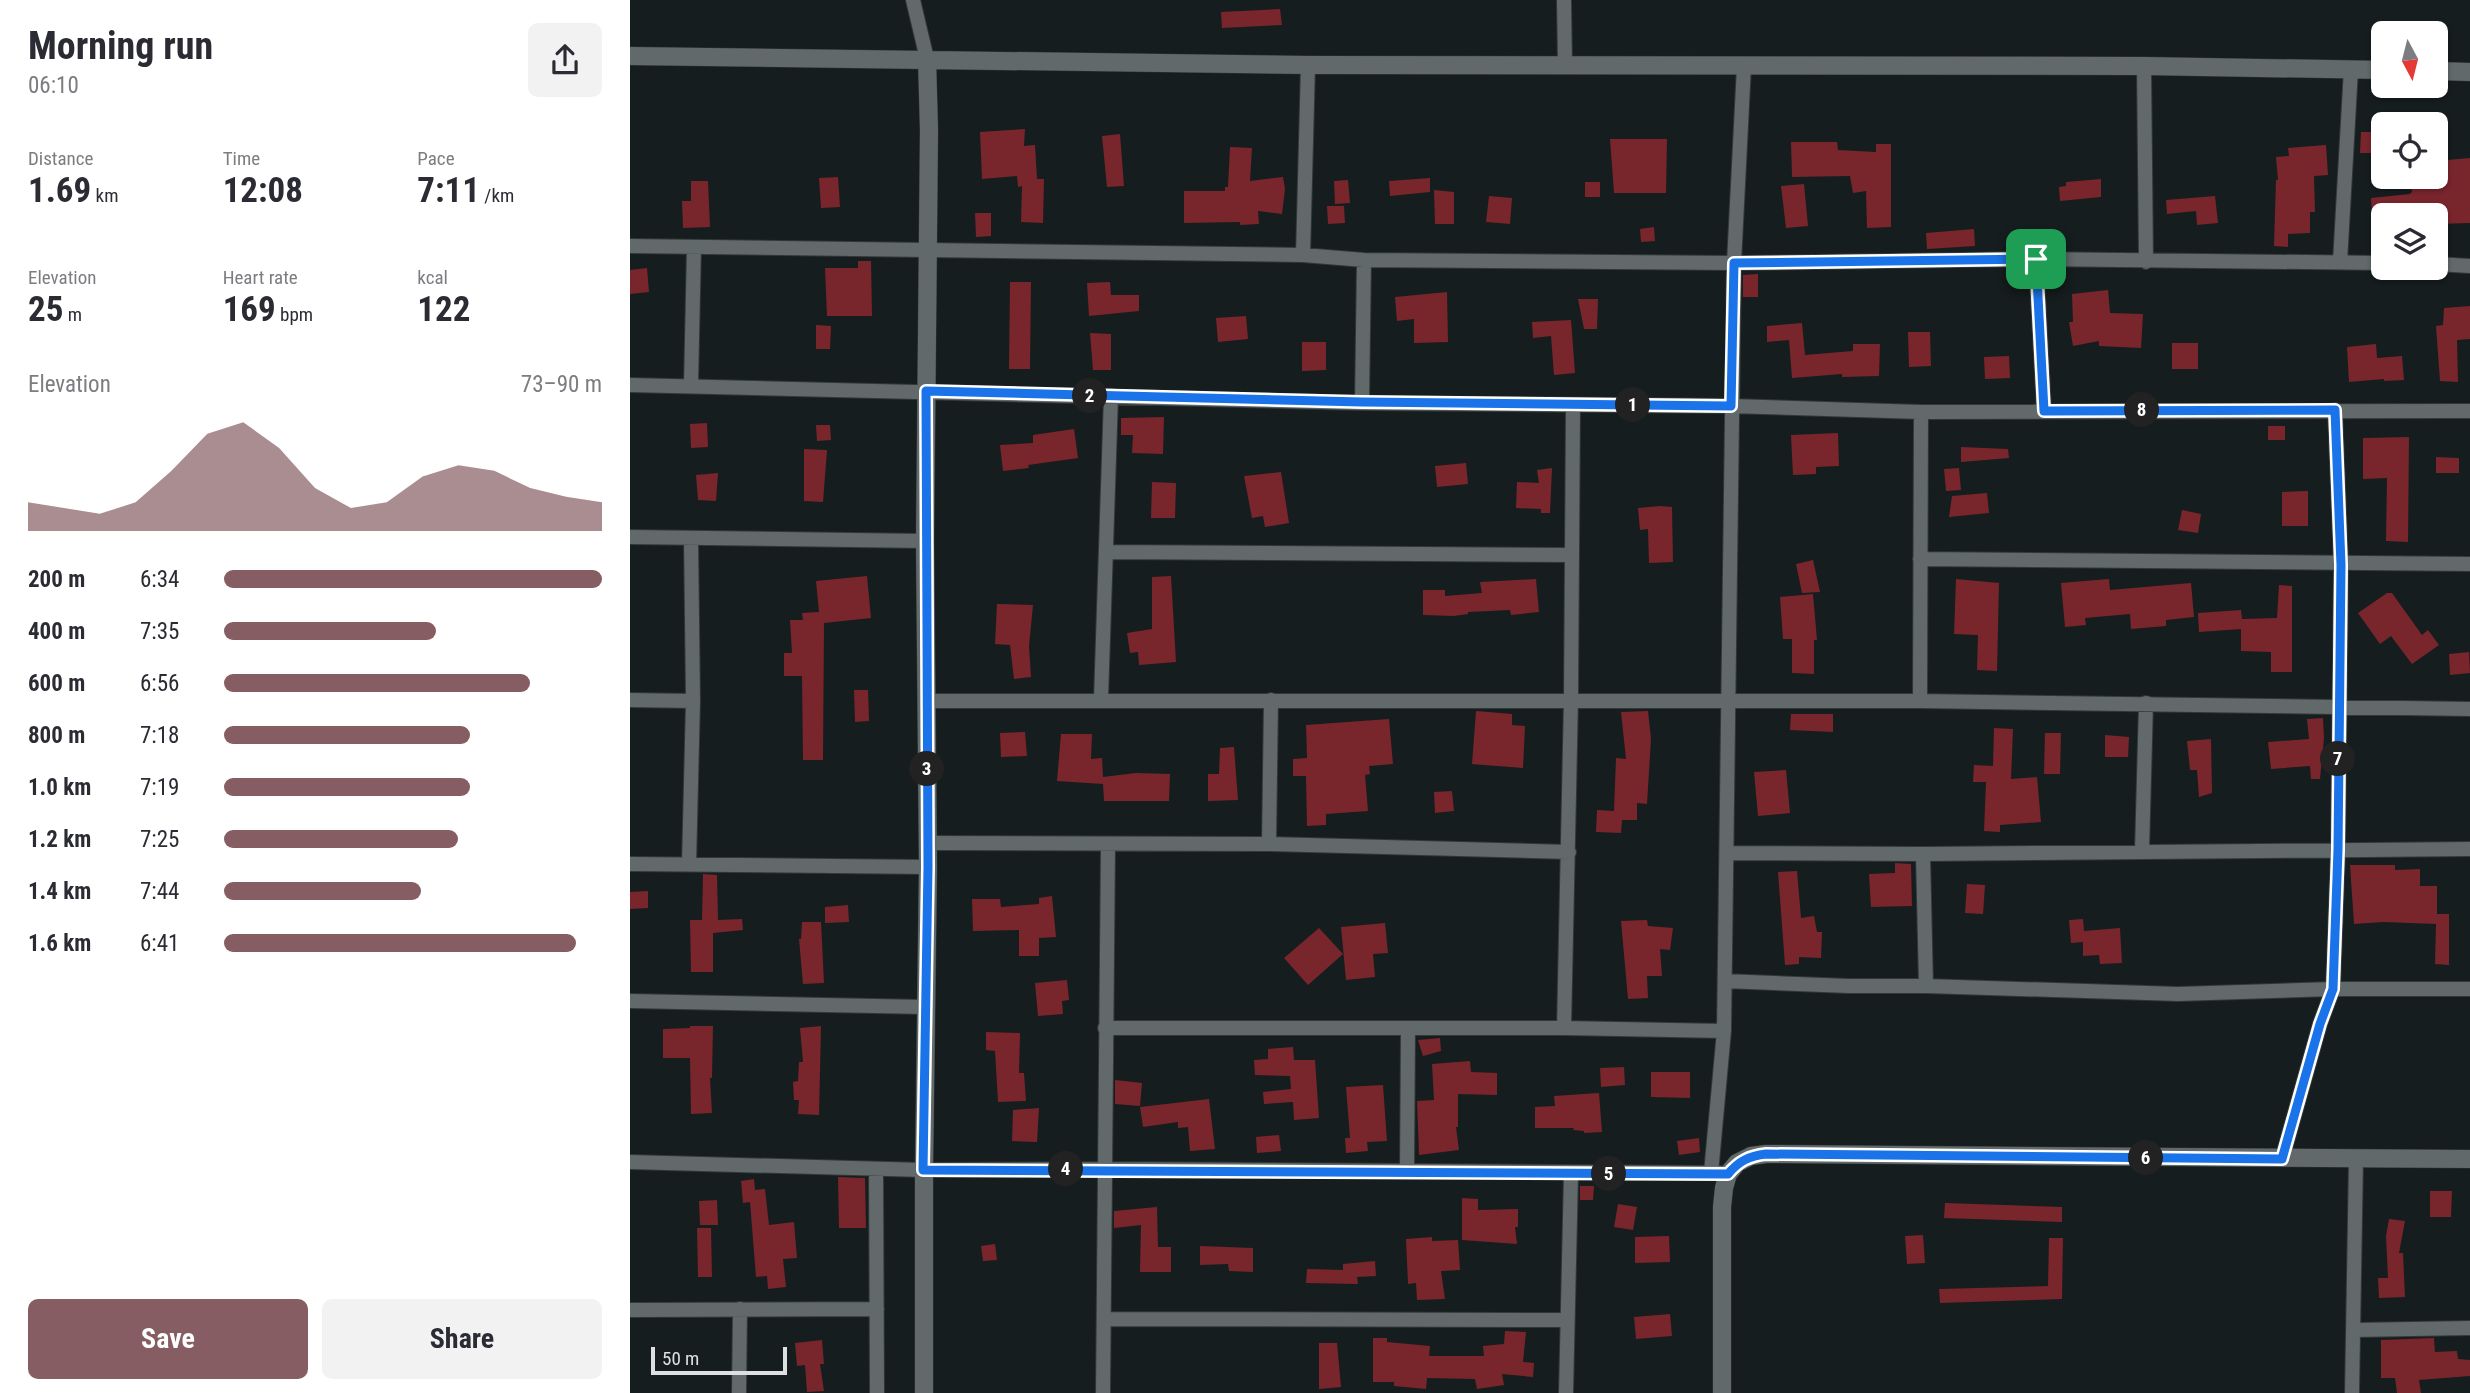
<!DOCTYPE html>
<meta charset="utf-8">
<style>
body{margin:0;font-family:"Roboto Condensed",sans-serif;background:#f2f2f3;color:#2b2b33;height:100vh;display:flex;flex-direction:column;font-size:26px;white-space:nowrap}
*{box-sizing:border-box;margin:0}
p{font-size:23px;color:#7c7c81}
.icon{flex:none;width:38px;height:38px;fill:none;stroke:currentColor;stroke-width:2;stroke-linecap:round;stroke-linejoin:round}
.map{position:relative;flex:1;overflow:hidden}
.sheet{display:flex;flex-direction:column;background:#fff;width:630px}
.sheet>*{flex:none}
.needle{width:46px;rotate:173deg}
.tools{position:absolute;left:1741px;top:21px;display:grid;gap:14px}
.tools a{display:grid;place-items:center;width:77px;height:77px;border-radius:10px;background:#fff;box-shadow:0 2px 5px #0004;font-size:35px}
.scale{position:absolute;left:21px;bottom:18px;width:136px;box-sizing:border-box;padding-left:7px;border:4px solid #dce0e1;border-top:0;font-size:19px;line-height:24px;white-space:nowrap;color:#dce0e1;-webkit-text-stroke:5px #161d1e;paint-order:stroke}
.pin{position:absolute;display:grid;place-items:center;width:60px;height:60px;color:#fff;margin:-30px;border-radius:14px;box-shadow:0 4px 10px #0006}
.km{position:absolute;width:35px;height:35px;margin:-18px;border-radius:50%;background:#222;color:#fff;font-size:19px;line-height:35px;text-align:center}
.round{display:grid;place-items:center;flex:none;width:74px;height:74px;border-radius:10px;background:#f2f2f3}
.head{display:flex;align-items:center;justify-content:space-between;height:119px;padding:0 28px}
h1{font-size:38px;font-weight:700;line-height:52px}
.figures{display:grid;grid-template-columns:repeat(3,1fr);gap:10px;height:119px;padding:7px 28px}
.figures div{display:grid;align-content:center}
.figures b{font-size:35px;font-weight:700}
.figures small{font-size:19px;font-weight:400}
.figures p{font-size:19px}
.chart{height:196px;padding:14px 28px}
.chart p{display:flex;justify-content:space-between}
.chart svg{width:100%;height:126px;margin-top:7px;fill:#865d62;opacity:.7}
.action{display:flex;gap:14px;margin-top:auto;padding:14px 28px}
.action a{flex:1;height:80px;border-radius:10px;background:#865d62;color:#fff;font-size:28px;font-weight:700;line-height:80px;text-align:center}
.action a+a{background:#f2f2f3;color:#2b2b33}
ul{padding:0 28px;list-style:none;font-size:23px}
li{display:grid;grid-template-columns:112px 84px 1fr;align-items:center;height:52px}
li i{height:18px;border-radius:9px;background:#865d62}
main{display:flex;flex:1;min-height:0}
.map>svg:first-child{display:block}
.building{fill:#79252c}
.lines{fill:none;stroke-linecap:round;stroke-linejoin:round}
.minor-casing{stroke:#333738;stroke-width:16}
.tertiary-casing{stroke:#333738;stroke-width:19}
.minor{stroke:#61696b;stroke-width:14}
.tertiary{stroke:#61696b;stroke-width:18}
.route-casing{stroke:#fff;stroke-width:14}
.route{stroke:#1a73e8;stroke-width:9}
</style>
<main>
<section class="sheet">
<div class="head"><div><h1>Morning run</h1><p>06:10</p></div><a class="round"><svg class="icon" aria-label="share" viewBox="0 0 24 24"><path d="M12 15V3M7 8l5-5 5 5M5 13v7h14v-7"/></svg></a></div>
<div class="figures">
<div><p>Distance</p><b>1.69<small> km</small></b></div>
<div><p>Time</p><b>12:08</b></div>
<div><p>Pace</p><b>7:11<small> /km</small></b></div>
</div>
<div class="figures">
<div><p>Elevation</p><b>25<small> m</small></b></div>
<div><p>Heart rate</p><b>169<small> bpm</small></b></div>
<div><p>kcal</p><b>122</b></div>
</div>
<div class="chart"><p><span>Elevation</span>73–90 m</p>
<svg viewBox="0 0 160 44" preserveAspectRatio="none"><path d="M0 44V34L10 36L20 38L30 34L40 23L50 10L60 6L70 15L80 29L90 36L100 34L110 25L120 21L130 23L140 29L150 32L160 34V44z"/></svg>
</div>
<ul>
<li><b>200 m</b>6:34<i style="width:100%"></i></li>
<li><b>400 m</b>7:35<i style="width:56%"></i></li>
<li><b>600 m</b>6:56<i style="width:81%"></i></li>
<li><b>800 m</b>7:18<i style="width:65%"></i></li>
<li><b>1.0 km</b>7:19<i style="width:65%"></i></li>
<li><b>1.2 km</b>7:25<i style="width:62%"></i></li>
<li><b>1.4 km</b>7:44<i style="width:52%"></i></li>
<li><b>1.6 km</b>6:41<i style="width:93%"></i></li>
</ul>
<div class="action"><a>Save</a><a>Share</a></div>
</section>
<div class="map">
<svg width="1840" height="1393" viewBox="0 0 1840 1393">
<rect width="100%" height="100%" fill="#161d1e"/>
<path class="building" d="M650,9L652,25L592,28L591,12Z
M395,129L394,146L405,145L407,179H414L413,223L391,222L392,186L388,187L387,176L352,179L350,132Z
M1731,132H1748L1747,153H1730Z
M490,134L494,186L477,187L472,136Z
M980,139H1037L1036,193H984Z
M1161,142H1207L1208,150L1246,152V144H1261V227L1237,228L1236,191L1223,193L1220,176L1162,177Z
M1696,145L1698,175L1684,176L1685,212H1680V233L1658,234V247L1644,246L1646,180H1648L1646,157L1659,156L1658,148Z
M600,147L622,148L620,181L653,177L655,189L652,214L628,211L629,224L610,225V222L554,223V191H595V187H598Z
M1840,158V223L1806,224V215H1742L1741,198L1780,194L1782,192L1780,177H1806V161Z
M208,177L210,207L191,208L189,178Z
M800,178V192L760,196L759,181Z
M1471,179V197L1430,201L1429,187L1436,186V182Z
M718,180L720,203L705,204L704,181Z
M61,181H78L80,227L53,228L52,201H61Z
M955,182H970V197H955Z
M1174,184L1178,226L1156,228L1151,186Z
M804,190L824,192V224H805Z
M859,196L882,198L880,224L856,222Z
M1585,196L1588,223L1567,225L1566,211L1537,214L1536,200Z
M697,206H714L715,223L698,224Z
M345,213H361V236L346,237Z
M1024,227L1025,241L1011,242L1010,229Z
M1344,229L1345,246L1297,249L1296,233Z
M228,261H241L242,316H197L195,268H228Z
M17,268L19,292L0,294V270Z
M1128,274V297H1113V275Z
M380,282H401L400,369H379Z
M480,282L481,295H509V311L459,316L457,283Z
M1478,290L1480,313L1513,314L1511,348L1469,346V341L1443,346L1439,322H1443L1442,294Z
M817,292L818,342L784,343V319L767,321L765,297Z
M948,299H968L967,329H954Z
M1840,306V339L1827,340L1828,382L1810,381L1806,326L1813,325L1814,308Z
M616,316L618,339L588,342L586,318Z
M941,320L945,373L924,375L921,336L903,338L902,322Z
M1172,323L1175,355L1223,351V344H1250L1249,376L1212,377V374L1162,378L1159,340L1137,342V326Z
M186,325L201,326L200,349H186Z
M1278,332H1300L1301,366L1279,367Z
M460,333L481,334V370H463Z
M672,342H696V370L672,371Z
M1542,343H1568V369H1542Z
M1746,344L1747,358L1772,356L1774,380L1754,381V379L1719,382L1717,347Z
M1379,356L1380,378L1355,379L1354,357Z
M534,417L533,454L502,453L503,435H491V418Z
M77,423L78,447L61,448L60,424Z
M186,425H200L201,440L187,441Z
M1638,426H1655V440H1638Z
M444,429L448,458L398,465L399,468L373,471L370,445L403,443V435Z
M1208,433L1209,466L1186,467V474L1163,475L1161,435Z
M1779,437L1778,542L1756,541L1757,478L1733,479V438Z
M1331,447L1378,449L1379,458L1331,462Z
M174,449L197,450L193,502L174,501Z
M1806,457L1829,458V473H1806Z
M836,463L838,484L807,487L805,466Z
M922,468L920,513H911V509L886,508L887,482L909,483L907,470Z
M1329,468L1331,490L1316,491L1314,469Z
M651,472L659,523L635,527L633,516L622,518L614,476Z
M88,473L86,501L68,500L66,475Z
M522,482L546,483L545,518H521Z
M1678,491V526H1652V492Z
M1357,493L1359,513L1319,517L1322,496Z
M1030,506L1042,507L1043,562L1019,563L1018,529L1010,530L1008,508Z
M1552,510L1571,514L1568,533L1548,530Z
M1183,560L1190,592L1172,593L1166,564Z
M237,576L241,618L194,623L193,760H173L172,676H154V653H162L160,620H173L172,613L189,612L186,581Z
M541,576L546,662L509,665L508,652L500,653L497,633L522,629V577Z
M906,579L909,612L881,615L880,610L838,612V614L824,616L793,615V590H815V596L852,593L850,582Z
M1326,579L1369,583L1367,671L1347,670L1348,635L1324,634Z
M1479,579L1480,590L1561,583L1564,617L1536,620V626L1501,629L1500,614L1455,618L1456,625L1435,627L1431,583Z
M1649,585L1662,586V672H1641V652L1611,651V629L1569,632L1568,613L1611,610L1612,619L1647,618Z
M1757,593H1762L1792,635L1798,630L1809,645L1782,664L1761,636L1750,644L1728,613Z
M1183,594L1187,640H1184V674L1162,673V639H1153L1150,597Z
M367,604L403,605L399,646L401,677L384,679L380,645L365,644Z
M1839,652L1840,673L1820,675L1819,654Z
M224,690H238L239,721L225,722Z
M846,711L882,714V725L895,726L893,768L842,764Z
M1018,711L1021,739L1017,804L1007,803V820H992L991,833L966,832L967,810L984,811L986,758L996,759L991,712Z
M1161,714H1203V732L1160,730Z
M1693,718L1694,738L1690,779H1681L1680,766L1641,769L1638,742L1679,739L1677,719Z
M759,719L763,764L739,766L740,774L735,775L738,811L696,814V825L677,826L676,776H663V759L677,758L676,725Z
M1364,728L1383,729L1381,779L1407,777L1411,822L1370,825V832L1354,831L1356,782H1343L1344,765L1363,766Z
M395,732L397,756L371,757L370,733Z
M1415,733H1431L1430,774H1414Z
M431,734H462L461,759L472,758L473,777L506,773L540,774L539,801H474L473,784L427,781Z
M1475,735L1499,737L1498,757H1475Z
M1581,739L1582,793L1569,797L1567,770H1560L1557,741Z
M604,747L608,800L578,801V774H589L590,748Z
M1156,770L1160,813L1128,816L1124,772Z
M822,791L824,811L805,813L804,792Z
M1265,863L1281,864L1282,906L1241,907L1239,874L1265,873Z
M1720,865H1765V870L1790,869V886H1807V914H1819V965L1805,964L1806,924L1753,922L1724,924Z
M1167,871L1171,918L1184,916L1187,932H1192L1191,958L1169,957V964L1155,965L1148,872Z
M73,874L87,875L88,920L112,919L113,930L83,933V972H61L60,920H72Z
M1337,884L1355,885L1353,914L1335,913Z
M18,891V908L0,909V892Z
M422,896L426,937L409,938V956H389V930L343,931L342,899H370L371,907L409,904V898Z
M218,905L219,922L195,923V907Z
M1453,919L1454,931L1490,928L1492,963L1470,964L1469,955L1453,956V942L1441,943L1439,920Z
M1017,920L1018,926L1043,928L1040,950L1030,949L1032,976H1017L1018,998L998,999L991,921Z
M172,922H191L194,983L173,984L169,939H171Z
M755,923L758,953L743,954L745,977L716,980L711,927Z
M689,928L713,954L678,985L654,958Z
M437,980L439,1000L432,1001L433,1014L408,1016L405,983Z
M60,1026H83L82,1078H80L82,1113L61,1114L60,1058H33V1029L60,1028Z
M191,1026L189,1115L168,1114L169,1100H164L163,1082L168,1081L169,1062H173L170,1028Z
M356,1032L390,1033L389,1073H394L396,1101L368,1102L365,1051L356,1050Z
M810,1038L811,1051L793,1056L788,1040Z
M663,1047L664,1060H685L689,1118L664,1120L663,1102L634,1104L633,1092L661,1089L660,1076L625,1075L624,1060L638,1059V1049Z
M840,1061L841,1072L867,1073V1095L828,1094V1127H826L829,1150L789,1155L787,1101L804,1100L802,1064Z
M994,1067L995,1085L971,1087L970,1068Z
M1021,1072H1060V1098L1021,1097Z
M485,1080L512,1083L510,1106L485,1104Z
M753,1085L757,1141L737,1142L738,1151L716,1153L715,1138H720L716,1087Z
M969,1093L972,1132L954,1133V1131L943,1130L944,1128H905V1107L925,1106L924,1096Z
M579,1099L585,1149L560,1151L558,1127L548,1128V1122L513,1127L510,1107Z
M409,1108L407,1142L382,1141L383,1110Z
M649,1135L651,1151L627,1153L626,1137Z
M1069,1138L1070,1152L1049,1155L1047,1141Z
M208,1177L235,1178L236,1228H209Z
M124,1179L125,1190L135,1189L139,1225L164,1222L167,1258L153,1259L156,1287L138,1289L137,1276L126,1277L120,1202L113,1203L111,1181Z
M950,1186H964L963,1200H950Z
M1800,1191H1822L1821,1217H1800Z
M832,1198L848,1199V1210L888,1209V1227H885L887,1244L832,1240Z
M87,1200L88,1225H70L69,1201Z
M1315,1203L1432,1207V1222L1314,1218Z
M988,1204L1007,1207L1003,1230L984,1227Z
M527,1207L528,1247H541V1272H510L511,1225L484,1228V1211Z
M1759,1219L1775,1221L1769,1253H1773L1775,1297L1749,1298L1748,1278H1758L1756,1236Z
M67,1228H81L82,1277H68Z
M1293,1235L1295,1263L1277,1264L1275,1236Z
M1039,1236L1040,1262L1005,1263V1237Z
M802,1237V1241L828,1240L830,1270L811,1271L815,1299L787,1300L786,1283L778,1284L776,1239Z
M1419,1238H1433L1432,1299L1310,1303L1309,1289L1418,1286Z
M365,1244L367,1260L353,1261L351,1246Z
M570,1246L623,1248V1272L599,1271L598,1264L570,1265Z
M745,1261L746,1276L727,1277L728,1284L676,1283L677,1269L713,1270V1264Z
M1040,1314L1042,1336L1006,1339L1004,1317Z
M875,1331L896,1332L893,1362L904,1363L903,1377L872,1374L874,1385L847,1389L845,1379L797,1378L796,1389L764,1386V1382H743V1338H757V1342L800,1346L799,1356H854L853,1346L874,1344Z
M1804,1338L1805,1352L1827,1351L1828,1359L1840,1360V1376L1789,1380L1791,1393H1767L1765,1378H1751V1340Z
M192,1340L194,1364H190L194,1391L177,1392L175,1365L167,1366L165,1343Z
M689,1343H707L711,1387L689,1389Z"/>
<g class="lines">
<g class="minor-casing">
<path id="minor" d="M283,0L297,59
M934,0L935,66
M1514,66L1516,262
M0,246L673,255L734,260L1104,263L1406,259L1754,263
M673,255L678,65
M1406,259L1414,411
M1710,262L1721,69
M1806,264L1840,266
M0,385L732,403L1101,406L1291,412L1840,411
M61,385L64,247
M732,403L734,260
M0,537L295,541
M476,552L942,555
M1290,559L1840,564
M471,699L481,396
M0,700L63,701
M297,701H1290L1840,709
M1290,701L1291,412
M298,843L639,844L939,852
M639,844L641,700
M1512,851L1516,703
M1098,853L1293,854L1840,849
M1293,854L1296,986
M0,864L298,867
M59,865L63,701L61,538
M1095,981L1219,986H1296L1548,994L1703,989H1840
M0,1001L295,1007
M475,1028H934L1094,1031
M934,1028L941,699L943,405
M1652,1159L1690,1024L1703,989L1708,850L1711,565L1705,410
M0,1162L294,1170L474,1169L1090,1173
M246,1169L247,1393
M777,1171L778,1029
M1081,1173L1094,1031L1104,263L1114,66
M0,1310L247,1309
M474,1319L937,1320
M1724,1330L1840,1328
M109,1393L110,1309
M473,1393L478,845
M936,1393L941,1174
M1722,1393L1726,1159"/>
</g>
<g class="tertiary-casing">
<path id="tertiary" d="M0,56L678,65L1514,66L1754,70
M1806,71L1840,72
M294,1393V1170L298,867L295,541L299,130L297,59
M1092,1393V1207L1094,1188L1098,1174L1107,1163L1121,1156L1136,1154L1840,1159"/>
</g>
<use href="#minor" class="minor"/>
<use href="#tertiary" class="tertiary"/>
</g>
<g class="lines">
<g class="route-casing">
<path id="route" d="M1406,259L1414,411L1705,410L1711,565L1708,850L1703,989L1690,1024L1652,1159L1136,1154C1119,1156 1109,1161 1098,1174L293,1170L298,867L296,391L732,402L1101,406L1104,263Z"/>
</g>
<use href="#route" class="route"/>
</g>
</svg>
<div class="tools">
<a><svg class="needle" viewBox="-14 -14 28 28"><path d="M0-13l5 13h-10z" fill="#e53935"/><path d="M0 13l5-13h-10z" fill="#7c7c81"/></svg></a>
<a><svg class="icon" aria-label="locate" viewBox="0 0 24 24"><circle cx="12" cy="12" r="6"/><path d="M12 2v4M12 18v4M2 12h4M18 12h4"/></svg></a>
<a><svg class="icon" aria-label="layers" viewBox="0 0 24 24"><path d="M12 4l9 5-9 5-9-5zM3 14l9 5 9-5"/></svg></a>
</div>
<div class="scale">50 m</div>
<div class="pin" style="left:1406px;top:259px;background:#1e9e55"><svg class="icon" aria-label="arrive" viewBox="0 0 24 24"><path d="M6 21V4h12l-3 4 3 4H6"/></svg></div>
<b class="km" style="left:1003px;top:405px">1</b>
<b class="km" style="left:460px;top:396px">2</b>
<b class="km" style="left:297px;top:769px">3</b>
<b class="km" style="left:436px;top:1169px">4</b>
<b class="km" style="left:979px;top:1174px">5</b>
<b class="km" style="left:1516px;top:1158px">6</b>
<b class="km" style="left:1708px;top:759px">7</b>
<b class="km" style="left:1512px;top:410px">8</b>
</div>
</main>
